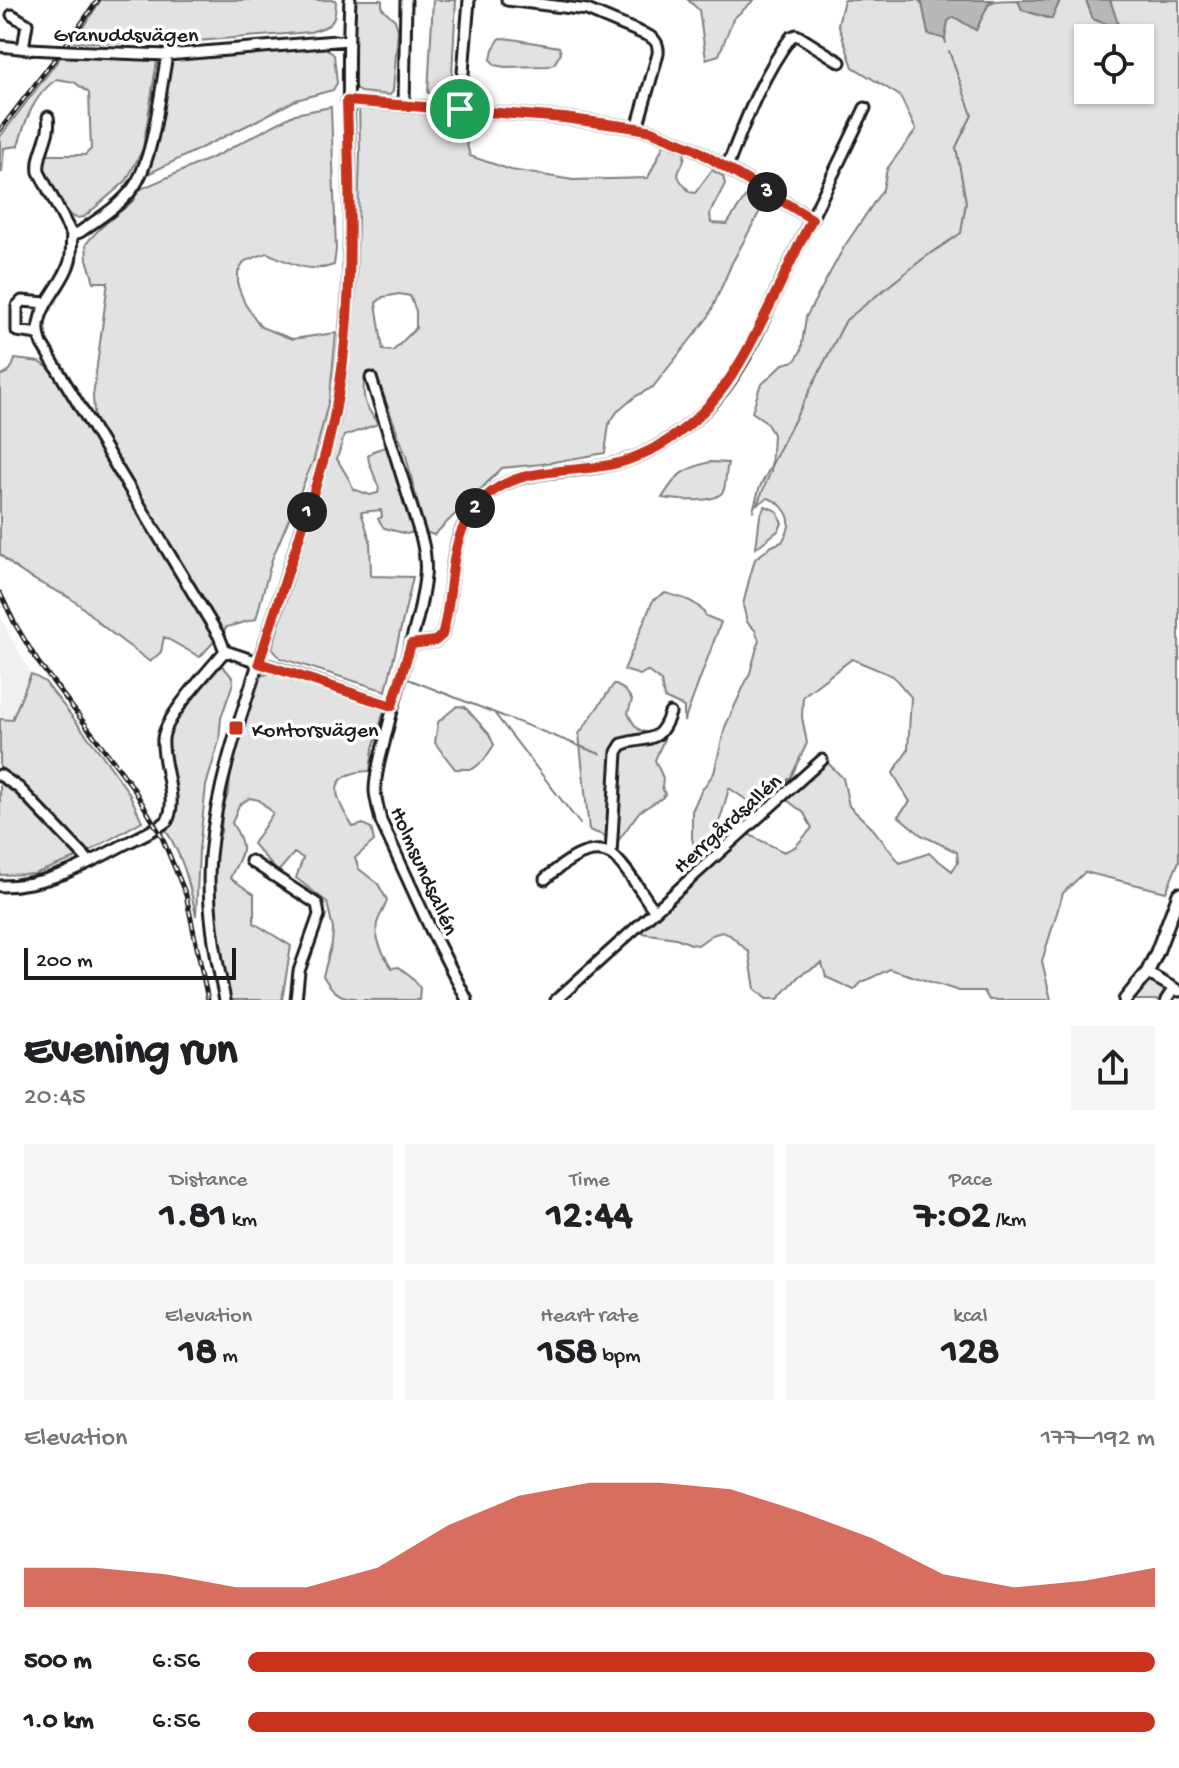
<!DOCTYPE html>
<meta charset="utf-8">
<style>
body{margin:0;font-family:"Gochi Hand",sans-serif;background:#f6f6f6;color:#202124;height:100vh;display:flex;flex-direction:column;font-size:30px;white-space:nowrap}
*{box-sizing:border-box;margin:0}
p{font-size:26px;color:#757577}
.icon{flex:none;width:44px;height:44px;fill:none;stroke:currentColor;stroke-width:2;stroke-linecap:round;stroke-linejoin:round}
.map{position:relative;height:1000px;overflow:hidden}
.details{display:flex;flex-direction:column;background:#fff;flex:1}
.details>*{flex:none}
.controls{position:absolute;left:1074px;top:24px;display:grid;gap:16px}
.controls a{display:grid;place-items:center;width:80px;height:80px;border-radius:0px;background:#fff;box-shadow:0 2px 6px #0004;font-size:40px}
.scale{position:absolute;left:24px;bottom:20px;width:212px;box-sizing:border-box;padding-left:8px;border:4px solid #1c1c1c;border-top:0;font-size:22px;line-height:28px;white-space:nowrap;color:#1c1c1c;-webkit-text-stroke:6px #fff;paint-order:stroke}
.pin{position:absolute;display:grid;place-items:center;width:68px;height:68px;color:#fff;margin:-34px;border:4px solid #fff;border-radius:50%;box-shadow:0 2px 8px #0007}
.km{position:absolute;width:40px;height:40px;margin:-20px;border-radius:50%;background:#222;color:#fff;font-size:22px;line-height:40px;text-align:center}
.round{display:grid;place-items:center;flex:none;width:84px;height:84px;border-radius:0px;background:#f6f6f6}
.summary{display:flex;align-items:center;justify-content:space-between;height:136px;padding:0 24px}
h1{font-size:44px;font-weight:800;line-height:60px}
.figures{display:grid;grid-template-columns:repeat(3,1fr);gap:12px;height:136px;padding:8px 24px}
.figures div{display:grid;align-content:center;border-radius:0px;background:#f6f6f6;text-align:center}
.figures b{font-size:40px;font-weight:800}
.figures small{font-size:22px;font-weight:400}
.figures p{font-size:22px}
.chart{height:224px;padding:16px 24px}
.chart p{display:flex;justify-content:space-between}
.chart svg{width:100%;height:144px;margin-top:8px;fill:#c8321e;opacity:.7}
ul{padding:0 24px;list-style:none;font-size:26px}
li{display:grid;grid-template-columns:128px 96px 1fr;align-items:center;height:60px}
li i{height:20px;border-radius:10px;background:#c8321e}
.map>svg:first-child{display:block}
.built{fill:#f0f0f0}
.green{fill:#e2e2e2;stroke:#7f7f7f;stroke-width:2;fill-rule:evenodd}
.water{fill:#b8b8b8;stroke:#7a7a7a;stroke-width:2}
.lines{fill:none;stroke-linecap:round;stroke-linejoin:round}
.stream{stroke:#7a7a7a;stroke-width:2}
.minor-casing{stroke:#1c1c1c;stroke-width:15}
.major-casing{stroke:#1c1c1c;stroke-width:17}
.minor{stroke:#fff;stroke-width:9}
.major{stroke:#fff;stroke-width:11}
.rail-casing{stroke:#1c1c1c;stroke-width:5}
.rail{stroke:#fff;stroke-width:2;stroke-dasharray:6;stroke-linecap:butt}
.minor-bridge-casing{stroke:#1c1c1c;stroke-width:15;stroke-linecap:butt}
.minor-bridge{stroke:#fff;stroke-width:9}
.route-casing{stroke:#fff;stroke-width:16}
.route{stroke:#c8321e;stroke-width:10}
.poi-dot{fill:#c8321e;stroke:#fff;stroke-width:3}
.labels{text-anchor:middle;stroke-width:7;stroke-linejoin:round;paint-order:stroke}
.street-label{font-size:22px;fill:#1c1c1c;stroke:#fff}
.poi-label{font-size:22px;fill:#1c1c1c;stroke:#fff;text-anchor:start}
</style>
<div class="map">
<svg width="1179" height="1000" viewBox="0 0 1179 1000">
<rect width="100%" height="100%" fill="#fff"/>
<filter id="ink" filterUnits="userSpaceOnUse"><feTurbulence type="fractalNoise" baseFrequency=".0125" numOctaves="2"/><feDisplacementMap in="SourceGraphic" scale="16" xChannelSelector="R" yChannelSelector="G"/><feConvolveMatrix kernelMatrix="1 2 1 2 8 2 1 2 1" color-interpolation-filters="sRGB"/></filter>
<g filter="url(#ink)">
<path class="built" d="M0,617L31,674L12,720L0,719Z"/>
<path class="green" d="M101,0H336C336,24 332,26 310,32L172,43L73,42Z
M356,0H382V8L395,20L398,30L393,91L390,95L360,92L353,86Z
M433,0H456L451,93H428Z
M688,0H754L733,19L719,55L706,59L699,10Z
M844,0H919L944,39L948,21L954,16L976,30C991,0 984,0 1018,0L1022,10L1051,19L1060,0H1086L1093,19L1119,29L1110,0H1179V861L1166,892L1085,872L1063,893L1042,961L1051,1000H989L984,991H959L890,969L862,982L854,990L826,977L822,963L800,975L778,999H766L755,989L749,952L730,935L722,932L712,935L698,945L691,944L676,938L635,932L746,833L784,852L795,847L812,828L804,813L787,800C794,788 814,766 828,763L843,778L849,806L873,829L900,863L929,853L952,871L958,862L957,852L921,835L898,816L910,802L893,773L908,750L911,697L893,676L852,659L803,696L802,717L807,743L791,777L757,807L729,788C722,813 717,838 699,858L696,854L692,838V811L701,791L714,773L725,727L750,673L759,640L755,630L747,622L743,605L748,584L755,559L772,546L782,542C784,538 787,534 788,530C793,516 781,502 768,498L757,504L771,471L773,434L765,421L752,412L760,386L783,364L795,361L801,351L806,317L844,247L883,189L887,169L916,130L900,96L853,67L838,24ZM1088,38H1140V90H1088Z
M500,38L512,39L559,47L561,53L554,64L548,66L505,67L495,65L491,60L493,49Z
M326,48L334,55L337,83L333,90L296,100L252,123L144,176L170,57Z
M62,55L157,61L143,149L126,181L84,217L76,218L65,212L42,170L46,155H85L91,149L89,93L74,82L57,79C34,94 25,121 18,146L4,148L2,172H0V137Z
M359,105L405,108L459,115L470,156L511,170L573,180L648,178L665,142L674,144L685,152C684,177 667,167 690,192L695,193L712,170L723,176L725,184L710,213L711,223L727,224L751,189L767,198L732,263L709,316L653,387L636,396L617,412L609,424L605,453L542,464L502,468L434,535L425,532L406,456L378,380L364,382C362,403 367,407 378,424L344,436L337,459L350,481L353,489L370,495L378,493L379,488L369,462L368,456L373,451L389,446L413,532L407,534L384,528L378,519L382,517L381,510L361,512L370,540L371,576L413,577L386,691L280,658L272,648L328,465L340,423L347,382L356,287L360,152ZM399,294L410,296L416,311V328L393,351L383,350L376,303L383,297Z
M331,107L336,250L334,265C310,274 290,263 267,253L245,261L238,272V286L245,304L261,327L292,339L336,333L330,395L314,459L272,559L256,619L227,627L200,657L164,637L161,652L150,662C135,650 119,639 104,627C92,617 83,606 70,598C44,584 21,576 0,554V375C9,374 13,367 15,359L40,362L50,369L96,443L93,396L108,282H94L87,259L86,244C100,225 118,215 135,199L134,192L218,155L295,114Z
M710,462L728,463C726,471 726,481 724,489C720,505 676,500 662,498C678,473 681,470 710,462Z
M765,506L777,511L782,523L779,530L756,548L760,516Z
M665,593C682,598 697,600 706,616L721,622L684,722V707L664,698L661,681L647,671L640,675L624,670L653,600Z
M217,666H222L227,671L232,677L233,683L221,718L219,741L206,786L199,850L196,916C189,881 184,859 164,827L172,821L176,815C175,794 168,773 166,752C163,722 199,689 217,666Z
M275,672L382,705L384,711L373,748L370,771C323,773 335,799 353,827L363,824L371,828L374,841L355,858L359,869L378,884L387,900C385,908 382,911 379,918C371,933 384,956 392,968L399,967L412,977L420,988L419,1000H356L355,998C338,998 331,989 323,976L332,943L333,929L327,902L296,878L303,858L294,853L278,872L253,844L273,813L259,800L250,798L239,805L232,823C249,850 242,852 230,878L254,894V923L291,946L282,1000H229L214,912L212,858L221,832L222,810L229,791L231,764L239,740L242,721L260,676Z
M31,674L45,682L102,755L129,793L142,821L79,857L34,874L0,875V719L12,720Z
M614,684L625,690L632,700L628,713C638,736 643,729 664,739L655,760L663,778L662,787L665,794L662,798L639,812L618,841L589,830L579,734Z
M457,706L465,707L489,734L494,745L484,760L473,769H455L435,743L438,722Z
M1153,981L1168,989L1161,1000H1129L1140,988Z"/>
<path class="water" d="M919,0H993L989,3L976,30L954,17L948,21L945,39L928,34L922,3Z
M1018,0H1060L1052,19L1022,10Z
M1086,0H1110L1120,29L1093,19Z"/>
<g class="lines">
<path class="stream" d="M945,39L946,43
M753,511L759,489L846,320L924,258L961,233L966,202L956,147L972,115L949,51
M408,679L600,754
M495,714L580,824"/>
<g class="minor-casing">
<path id="minor" d="M507,0L587,10L649,36C656,40 659,45 658,54L637,128
M12,15L27,24L23,48
M0,46L28,49
M68,51L167,55L348,40
M347,101L564,118L637,128L651,131L693,148L812,219
M404,104L406,0
M460,109L469,0
M48,117C52,136 36,153 39,172L72,235
M727,167C745,122 761,77 791,37L796,35L800,37L840,62
M72,235C71,244 72,254 70,261C63,289 28,311 42,344L219,636L225,651L392,706
M72,235L80,232C98,219 120,206 133,188C154,159 160,91 167,55
M38,334L17,331V306L22,301L47,303
M371,378L422,540C429,566 424,587 419,612C408,656 394,699 384,743C380,758 375,775 375,791C376,801 379,811 381,821L431,930L467,1000
M411,644L435,641L442,635C454,599 447,557 465,523C499,459 564,479 621,462C652,453 680,434 703,412C742,376 761,324 783,277C810,221 838,165 865,108
M0,775L19,788L90,862
M611,854L617,752L622,744C649,736 659,745 670,713
M251,861L317,904L319,915L299,971L296,1000
M545,879C561,865 590,841 612,855C623,862 645,898 654,910
M0,886C46,886 84,866 123,845C138,837 154,831 167,821C179,799 161,764 163,739C164,718 210,669 225,651
M1147,973L1179,991
M225,1000C215,954 206,903 210,856C216,789 237,727 258,664C272,622 285,579 299,537C313,495 327,453 335,410C361,275 343,136 350,0
M556,1000L822,760
M1166,1000L1174,988"/>
</g>
<g class="major-casing">
<path id="major" d="M1125,1000L1147,973L1157,952L1179,894"/>
</g>
<use href="#minor" class="minor"/>
<use href="#major" class="major"/>
<g class="rail-casing">
<path id="rail" d="M0,130L74,34L98,0
M0,593L15,624L38,662L132,786L161,835L186,895L208,1000"/>
</g>
<use href="#rail" class="rail"/>
<g class="minor-bridge-casing">
<path id="minor-bridge" d="M30,49L68,51"/>
</g>
<use href="#minor-bridge" class="minor-bridge"/>
</g>
</g>
<g class="lines" filter="url(#ink)">
<g class="route-casing">
<path id="route" d="M347,101L564,118L637,128L651,131L693,148L812,219C798,246 785,274 772,301C742,362 718,412 657,447C644,453 631,460 618,463C567,476 513,462 476,507C446,542 455,593 442,635L435,641L411,644L392,706L259,663C272,620 286,578 300,535C313,494 327,454 335,412C355,310 350,203 347,101Z"/>
</g>
<use href="#route" class="route"/>
</g>
<rect class="poi-dot" x="228" y="720" width="16" height="16" rx="4"/>
<g class="labels">
<g class="street-label">
<text x="126" y="41">Granuddsvägen</text>
<text transform="translate(726 822) rotate(-42)" y="8">Herrgårdsallén</text>
<text transform="translate(426 870) rotate(66)" y="8">Holmsundsallén</text>
</g>
<g class="poi-label">
<text x="252" y="736">Kontorsvägen</text>
</g>
</g>
</svg>
<div class="controls">
<a><svg class="icon" aria-label="locate" viewBox="0 0 24 24"><circle cx="12" cy="12" r="6"/><path d="M12 2v4M12 18v4M2 12h4M18 12h4"/></svg></a>
</div>
<div class="scale">200 m</div>
<div class="pin" style="left:460px;top:109px;background:#1e9e55"><svg class="icon" aria-label="arrive" viewBox="0 0 24 24"><path d="M6 21V4h12l-3 4 3 4H6"/></svg></div>
<b class="km" style="left:307px;top:512px">1</b>
<b class="km" style="left:475px;top:508px">2</b>
<b class="km" style="left:767px;top:192px">3</b>
</div>
<section class="details">
<div class="summary"><div><h1>Evening run</h1><p>20:45</p></div><a class="round"><svg class="icon" aria-label="share" viewBox="0 0 24 24"><path d="M12 15V3M7 8l5-5 5 5M5 13v7h14v-7"/></svg></a></div>
<div class="figures">
<div><p>Distance</p><b>1.81<small> km</small></b></div>
<div><p>Time</p><b>12:44</b></div>
<div><p>Pace</p><b>7:02<small> /km</small></b></div>
</div>
<div class="figures">
<div><p>Elevation</p><b>18<small> m</small></b></div>
<div><p>Heart rate</p><b>158<small> bpm</small></b></div>
<div><p>kcal</p><b>128</b></div>
</div>
<div class="chart"><p><span>Elevation</span>177–192 m</p>
<svg viewBox="0 0 160 44" preserveAspectRatio="none"><path d="M0 44V32L10 32L20 34L30 38L40 38L50 32L60 19L70 10L80 6L90 6L100 8L110 15L120 23L130 34L140 38L150 36L160 32V44z"/></svg>
</div>
<ul>
<li><b>500 m</b>6:56<i style="width:100%"></i></li>
<li><b>1.0 km</b>6:56<i style="width:100%"></i></li>
</ul>
</section>
